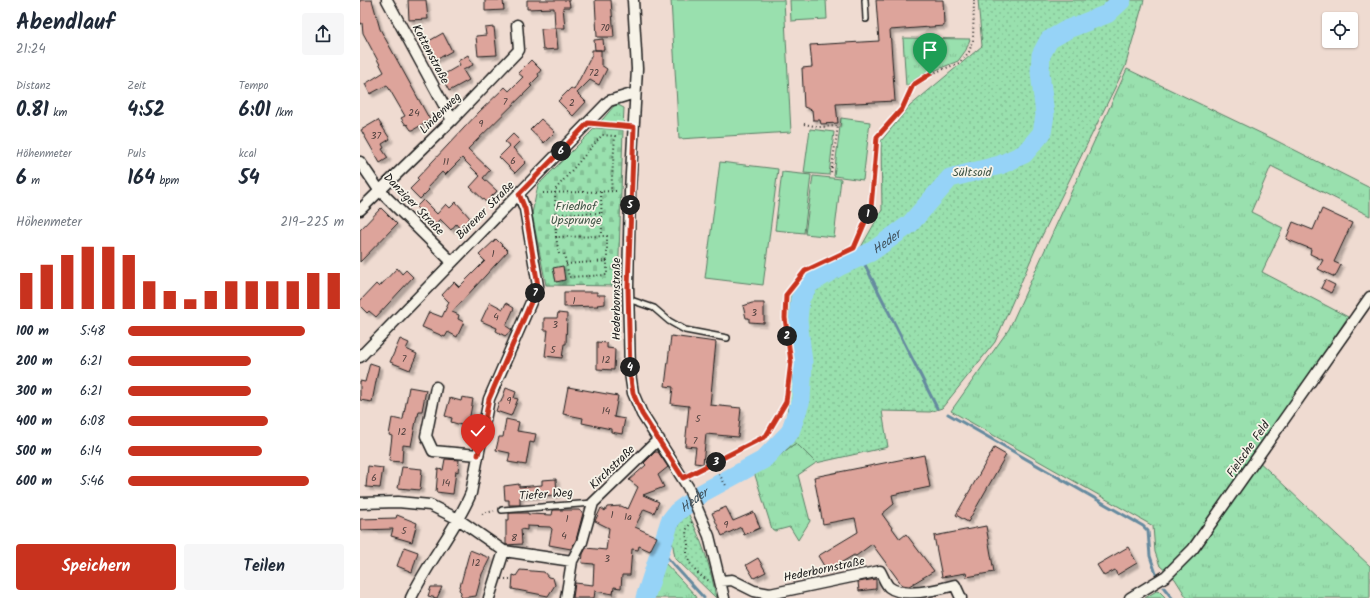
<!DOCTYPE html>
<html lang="de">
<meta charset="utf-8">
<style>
body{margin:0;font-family:Kalam,sans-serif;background:#f6f6f7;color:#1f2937;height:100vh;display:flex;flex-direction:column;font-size:15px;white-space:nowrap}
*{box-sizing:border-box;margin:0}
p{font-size:13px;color:#747a83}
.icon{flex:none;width:22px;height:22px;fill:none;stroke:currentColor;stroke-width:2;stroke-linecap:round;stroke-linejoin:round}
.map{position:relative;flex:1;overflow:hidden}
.sheet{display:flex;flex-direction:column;background:#fff;width:360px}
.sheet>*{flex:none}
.controls{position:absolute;left:962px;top:12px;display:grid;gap:8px}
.controls a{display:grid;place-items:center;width:36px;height:36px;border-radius:4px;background:#fff;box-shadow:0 1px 3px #0004;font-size:20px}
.pin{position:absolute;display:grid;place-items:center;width:34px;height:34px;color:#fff;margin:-41px -17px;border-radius:50% 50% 50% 0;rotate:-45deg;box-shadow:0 0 4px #0007}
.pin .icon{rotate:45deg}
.km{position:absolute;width:20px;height:20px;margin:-10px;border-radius:50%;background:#222;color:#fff;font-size:11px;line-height:20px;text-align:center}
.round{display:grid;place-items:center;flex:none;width:42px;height:42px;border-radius:4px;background:#f6f6f7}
.head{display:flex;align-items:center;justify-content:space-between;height:68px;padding:0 16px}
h1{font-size:22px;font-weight:800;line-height:30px}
.metrics{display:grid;grid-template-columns:repeat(3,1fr);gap:6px;height:68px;padding:4px 16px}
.metrics div{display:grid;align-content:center}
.metrics b{font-size:20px;font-weight:800}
.metrics small{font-size:11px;font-weight:400}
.metrics p{font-size:11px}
.chart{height:112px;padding:8px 16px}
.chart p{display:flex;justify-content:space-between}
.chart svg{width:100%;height:72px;margin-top:4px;stroke:#c8321e;stroke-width:6}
.cta{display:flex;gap:8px;margin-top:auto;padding:8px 16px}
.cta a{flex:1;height:46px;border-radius:4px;background:#c8321e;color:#fff;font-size:16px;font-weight:800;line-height:46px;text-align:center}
.cta a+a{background:#f6f6f7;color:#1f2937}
ul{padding:0 16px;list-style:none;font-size:13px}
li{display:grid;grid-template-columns:64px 48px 1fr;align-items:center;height:30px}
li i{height:10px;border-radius:5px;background:#c8321e}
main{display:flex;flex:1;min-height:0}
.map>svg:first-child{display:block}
.grass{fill:url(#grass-tufts);stroke:#5a7e65}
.cemetery{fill:url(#cemetery-stones);stroke:#5a7e65}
.park{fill:url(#park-dots);stroke:#5a7e65}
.garden{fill:#99e0ae;stroke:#5a7e65}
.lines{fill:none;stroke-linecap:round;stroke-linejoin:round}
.stream{stroke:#658a9f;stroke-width:3}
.river{stroke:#96d3f7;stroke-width:19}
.building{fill:#dda49b;stroke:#1c1c1c;filter:url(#shadow)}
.service-casing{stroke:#1c1c1c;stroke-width:8}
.minor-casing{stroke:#1c1c1c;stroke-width:13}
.path{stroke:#1c1c1c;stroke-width:2;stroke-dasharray:1 3;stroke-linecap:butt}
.service{stroke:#f7f3e8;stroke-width:5}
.minor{stroke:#f7f3e8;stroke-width:10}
.route-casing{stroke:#fff;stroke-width:8}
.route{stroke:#c8321e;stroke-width:5}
.labels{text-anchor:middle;stroke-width:3.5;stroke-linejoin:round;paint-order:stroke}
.number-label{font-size:10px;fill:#4c3e3c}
.street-label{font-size:12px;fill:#1c1c1c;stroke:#f7f3e8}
.park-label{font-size:12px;fill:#425748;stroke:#f7f3e8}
.water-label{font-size:13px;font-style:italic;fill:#41535e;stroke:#f7f3e8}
</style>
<main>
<section class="sheet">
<div class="head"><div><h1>Abendlauf</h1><p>21:24</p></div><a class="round"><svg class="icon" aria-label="share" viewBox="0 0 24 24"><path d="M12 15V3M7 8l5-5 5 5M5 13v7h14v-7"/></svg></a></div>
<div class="metrics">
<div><p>Distanz</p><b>0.81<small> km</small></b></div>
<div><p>Zeit</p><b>4:52</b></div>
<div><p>Tempo</p><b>6:01<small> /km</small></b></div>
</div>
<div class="metrics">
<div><p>Höhenmeter</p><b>6<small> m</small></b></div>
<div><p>Puls</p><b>164<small> bpm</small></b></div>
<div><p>kcal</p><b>54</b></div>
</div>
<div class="chart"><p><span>Höhenmeter</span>219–225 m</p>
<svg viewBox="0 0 160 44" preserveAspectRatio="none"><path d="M5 44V22M15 44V17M25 44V11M35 44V6M45 44V6M55 44V11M65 44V27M75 44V33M85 44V38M95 44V33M105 44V27M115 44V27M125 44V27M135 44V27M145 44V22M155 44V22"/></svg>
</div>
<ul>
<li><b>100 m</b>5:48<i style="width:82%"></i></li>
<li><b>200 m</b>6:21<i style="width:57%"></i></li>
<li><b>300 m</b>6:21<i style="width:57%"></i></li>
<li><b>400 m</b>6:08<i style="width:65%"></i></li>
<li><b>500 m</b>6:14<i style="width:62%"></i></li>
<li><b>600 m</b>5:46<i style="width:84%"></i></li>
</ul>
<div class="cta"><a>Speichern</a><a>Teilen</a></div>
</section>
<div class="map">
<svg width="1010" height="598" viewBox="0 0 1010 598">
<defs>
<pattern id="grass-tufts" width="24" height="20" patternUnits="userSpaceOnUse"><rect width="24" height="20" fill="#99e0ae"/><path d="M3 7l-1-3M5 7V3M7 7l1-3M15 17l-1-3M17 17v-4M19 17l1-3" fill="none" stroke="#83c095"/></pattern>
<pattern id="cemetery-stones" width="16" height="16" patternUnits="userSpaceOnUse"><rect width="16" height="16" fill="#99e0ae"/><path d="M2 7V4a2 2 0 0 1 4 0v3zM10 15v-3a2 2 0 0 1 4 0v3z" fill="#83c095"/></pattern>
<pattern id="park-dots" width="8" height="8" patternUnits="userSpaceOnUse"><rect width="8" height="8" fill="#99e0ae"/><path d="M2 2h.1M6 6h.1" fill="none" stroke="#83c095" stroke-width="1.8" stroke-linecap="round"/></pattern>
<filter id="shadow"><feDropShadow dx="3" dy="3" stdDeviation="1" flood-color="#0004"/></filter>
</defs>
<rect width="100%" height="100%" fill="#efdbd1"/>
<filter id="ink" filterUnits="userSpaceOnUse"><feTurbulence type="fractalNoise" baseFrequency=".025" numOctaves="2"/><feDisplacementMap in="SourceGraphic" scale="8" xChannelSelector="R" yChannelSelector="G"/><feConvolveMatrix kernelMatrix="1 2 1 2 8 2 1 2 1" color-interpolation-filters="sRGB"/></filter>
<g filter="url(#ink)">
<path class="grass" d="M543,38L610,39L606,50L598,61L559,77L546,86Z
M767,69L913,139L1010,188V216L911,166L891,212L923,228L902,272L988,317L894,457L1010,566V598H827L815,579L800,566L795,552L793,526L591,411L649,329Z
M258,105L264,108L263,129L236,127L254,106Z
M436,443L456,463L438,475L450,521L438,540L430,527L415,531L412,529L394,472C410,466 421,453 436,443Z
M304,562L336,596L337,598H290L299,571Z
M798,590L806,598H785Z"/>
<path class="cemetery" d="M235,128L263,130L258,286L186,285L172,214L178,185Z"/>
<path class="park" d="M618,0H784L765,67L676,248L635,342L582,408L570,412L522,411L528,447L456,463L436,443L407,463L396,459L425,431L434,357L428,316L430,296L447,276L500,249L522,210L521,141L550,106L622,46Z
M328,513C342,540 351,568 356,598L315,558L312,540L321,519Z"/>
<path class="garden" d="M311,0H424L431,132L319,139Z
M430,0H466L467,19L431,21Z
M481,118L510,122L503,180L474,176Z
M450,129L474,132L469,175L444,173Z
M360,162L418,169L403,285L345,278Z
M422,172L451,175L444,233L415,230Z
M453,176L481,179L474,237L445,234Z"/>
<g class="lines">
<path class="stream" d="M501,257L577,408
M588,414L783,526L788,531L790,556L796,574
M301,551L344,598
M804,588L812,598"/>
<path class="river" id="s1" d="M285,598L310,521L317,512L342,493L403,460L430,432L441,400L443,362L438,320L440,299L449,284L480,266L511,252L550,224L590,178L640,165L664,154L682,133L685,115L680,72L681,55L689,40L708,29L747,14L762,0"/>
</g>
<path class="building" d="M0,0H12L20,29L70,120L53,130H51L47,124L46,125L41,118L45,116L27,85L10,94L5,84L24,72L3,33L2,23L0,24Z
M48,0H66L68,19L49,20Z
M125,0H143L144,10L125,11Z
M167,0H209L210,7H203L205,28H196L198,49L183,50L181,29L195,28L194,8L167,9Z
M235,0H251L254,37H237Z
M516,0H583L584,26L530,30L535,101L476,104L478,123L461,124L460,120H453L452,110L444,107L442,68L452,67L450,45L519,41Z
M134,27L137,55L118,56L116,36L126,35L125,28Z
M83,33L92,51L72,62L62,45Z
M243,39L244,50H235L234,40Z
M232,50H241V65L247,69L239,85L230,80L217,93L226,102L213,116L198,101L211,88L214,90L232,55Z
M108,55L113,65L103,70L109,80L89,91L81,76L100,65L98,61Z
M171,60L181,70L178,74L179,76L170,85L172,86L108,149L130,170L123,178L137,191L126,202L110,187L120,176L102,158L85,175L82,172L67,188L69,190L60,199L50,189L59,180L57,178L119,112L145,87L149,91L163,77L158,73Z
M181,119L195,132L184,143L170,130Z
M18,120L30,139L22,144L24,148L22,149L28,158L20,163L1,130Z
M153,134L160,141L153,148L166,162L155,173L139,157L150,146L145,142Z
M63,200L77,214L86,204L90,208L96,202L110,218L100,229L96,224L91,230L80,219L74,225L56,207Z
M21,208L37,224L0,262V230Z
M962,209L992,223L974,262L981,265L975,277L958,269L963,260L950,254L951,249L926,239L933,222L953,230Z
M136,239L148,251L92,312L99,315L98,319L104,322L97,337L88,332L85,337L62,327L69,312L82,317L89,302L82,295L94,282L99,287L125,261L119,255Z
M203,266L205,280L196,282L193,268Z
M37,268L42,274L46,270L53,277L16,317L9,311L7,313L0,306V301L16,284L19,287Z
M965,280L975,285L971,293L961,288Z
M204,292H237V295H245V304L237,305L238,306L204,307Z
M130,302L143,309L146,303L154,308L146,326L152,330L145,336L136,331L137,328L121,321Z
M392,303H404V323L389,322V318H386L383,306Z
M198,313L207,314L206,344H204L202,358L185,356L188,330H184V318H197Z
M311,336L356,342L350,405L381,408L378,437L346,434L343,464L334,463L336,447L325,446L329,406L311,404L313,387L305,386Z
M40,339L49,343L46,349L57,354L50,370L30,362Z
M237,342L247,343V348L255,349L254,370L237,369Z
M10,363L19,366L12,402L0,400V381L5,382Z
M49,387L66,390L62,411H59L58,416H57L51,446L43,445L42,462L29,461L32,436L29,435L32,418L41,420L43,419Z
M208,387L258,396L254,417L265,419L262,434L251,432V429L222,423L223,418L203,414Z
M146,388L156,392L154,398L158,399L151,416L136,411L139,402H141Z
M102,397L113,399L108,427L91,422L92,418L85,416L90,398L101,401Z
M146,419L159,422L157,431L176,434L174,443L170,442L166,465L148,462L150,453L136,450L139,437H143Z
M634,448L646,455L608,522L596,515Z
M295,452H298L308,467L298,475L304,487L283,495L299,502L294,513L284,509L275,527L297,537L290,551L279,546L278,550L272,549L270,575H262L261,588L254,587L253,594L235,591L234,598H213L215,583L233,585L234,564L222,563L223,554L226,548L246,550L249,528L235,521L241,508L245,511L247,507L261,506L268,509L278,487L269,480L286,465L284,463Z
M564,455L570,487L532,495L534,504L522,514L540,539L546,534L574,571L549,586L542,585L512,544L496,556L494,555L467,571L458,556L498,532L495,518L463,524L454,477Z
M85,459L99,460L98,472L96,471L93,494L76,492L78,469L83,470Z
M8,466L23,468L20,488L6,487Z
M42,467L62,469L60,490L38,488Z
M196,479L197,495L160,497V505H149V500H145L144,486L159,484V487L182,485V480Z
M366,507L373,521L394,512L400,528L384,535L381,527L362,536L352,513Z
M193,510H219L223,513L216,540L211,549L189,545L192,529L190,527L167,526V530L161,529L162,544L146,545V520H149V513H168V514L192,515Z
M37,515L57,523L52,542L31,536L33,529L0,530V519L36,518Z
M626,526L634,572L607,577L606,573L582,577L574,536Z
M44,547L58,552L52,572L37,566Z
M768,547L777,563L757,575L755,570L744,576L737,565Z
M110,550L130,558L122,574L116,596L100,598L101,592L99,590Z
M398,558L406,572L394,578L386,565Z
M160,570L184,572L188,577L193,578L195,585L188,596L152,589L153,575L156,576Z
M516,579V589L499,591L498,582Z
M71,587H82L77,598L68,596Z"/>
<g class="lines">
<g class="service-casing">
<path id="service" d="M505,0L506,19
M268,299L294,308L309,321L325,330L367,338
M142,510L233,503"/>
</g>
<g class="minor-casing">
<path id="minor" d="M27,0L92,120
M273,0L277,69L270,191L268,287L270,373L273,393L282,414L328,487L349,536L364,598
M0,162L19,190L92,262
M0,210L92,120L159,50L157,25
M0,357L249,101L275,93
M76,387L66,436L73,451L118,455
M0,503L38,502L70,505L98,519L144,551L212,561
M361,581L372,580L394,591L410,594L520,571C523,576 525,583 529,587C543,598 577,590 595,585L601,598
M51,598C68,561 96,530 111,493L129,399L178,286L165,209L159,194
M129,598L144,551
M206,598L212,561L222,542L233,503L299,439
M770,598L806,576L833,549L1010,297"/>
</g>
<path class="path" d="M241,124L264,126
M444,124L459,127L478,126L471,173
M241,192L242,236
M183,193L259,191
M195,214L241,213
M196,237L195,190L242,135L255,136L251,191
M199,254L196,237L247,236V275L209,277L204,253
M206,264L247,261
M332,474L406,436L426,402L431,362L425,318L426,295L445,271L494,248L511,208L517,137L542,109L553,85L561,78L599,63L609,52L613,40L614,0
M359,474L367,487
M122,514L134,511
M332,522C322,532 328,536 328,546C328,548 327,550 327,552C327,564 339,577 350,581
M145,579H152"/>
<use href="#service" class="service"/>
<use href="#minor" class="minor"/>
</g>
</g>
<g class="lines" filter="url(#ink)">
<g class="route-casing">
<path id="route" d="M118,455L129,399L178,286L165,209L159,194L228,123L274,127L268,287L270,373L273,393L282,414L323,478L406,436L426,402L431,362L425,318L426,295L445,271L494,248L511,208L517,137L542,109L553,85L570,74"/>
</g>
<use href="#route" class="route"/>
</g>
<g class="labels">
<g class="number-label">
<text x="245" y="31">70</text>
<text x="234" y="76">72</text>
<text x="145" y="105">7</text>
<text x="212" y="106">2</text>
<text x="54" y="116">24</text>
<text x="121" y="127">9</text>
<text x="16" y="139">37</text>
<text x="153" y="164">6</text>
<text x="86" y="165">11</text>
<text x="133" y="257">1</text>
<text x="214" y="304">1</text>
<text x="394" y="316">3</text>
<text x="136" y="320">4</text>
<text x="195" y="328">3</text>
<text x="193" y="353">5</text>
<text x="44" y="362">7</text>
<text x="246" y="363">12</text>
<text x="149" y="404">9</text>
<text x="246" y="414">14</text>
<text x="338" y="422">5</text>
<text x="42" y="435">12</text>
<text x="335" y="444">7</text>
<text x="14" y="481">6</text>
<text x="86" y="486">14</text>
<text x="252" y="518">1</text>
<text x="268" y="520">1a</text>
<text x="207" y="522">1</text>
<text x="366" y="528">9</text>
<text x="44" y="534">5</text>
<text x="204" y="539">4</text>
<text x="154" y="541">8</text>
<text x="247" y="562">3</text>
<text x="116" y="566">12</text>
</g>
<g class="street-label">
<text transform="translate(71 54) rotate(62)" y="4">Kottenstraße</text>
<text transform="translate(80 113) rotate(-45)" y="4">Lindenweg</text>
<text transform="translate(54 204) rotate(46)" y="4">Danziger Straße</text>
<text transform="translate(125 210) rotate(-45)" y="4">Bürener Straße</text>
<text transform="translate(256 299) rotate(-90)" y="4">Hederbornstraße</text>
<text transform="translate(888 449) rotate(-55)" y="4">Fielsche Feld</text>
<text transform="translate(252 467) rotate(-44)" y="4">Kirchstraße</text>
<text transform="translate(186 494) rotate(-4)" y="4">Tiefer Weg</text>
<text transform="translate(464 569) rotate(-12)" y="4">Hederbornstraße</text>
</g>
<g class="park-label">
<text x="612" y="176">Sültsoid</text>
<text x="216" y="210">Friedhof<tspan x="216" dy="14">Upsprunge</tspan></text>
</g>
<g class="water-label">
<text dy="5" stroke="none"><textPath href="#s1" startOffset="473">Heder</textPath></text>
<text dy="5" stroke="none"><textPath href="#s1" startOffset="113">Heder</textPath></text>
</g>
</g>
</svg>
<div class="controls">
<a><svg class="icon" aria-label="locate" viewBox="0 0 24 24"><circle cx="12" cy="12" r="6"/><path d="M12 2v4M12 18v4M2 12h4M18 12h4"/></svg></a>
</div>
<div class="pin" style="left:570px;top:74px;background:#1e9e55"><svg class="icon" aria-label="arrive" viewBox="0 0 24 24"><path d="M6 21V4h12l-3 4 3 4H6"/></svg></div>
<div class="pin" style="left:118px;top:455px;background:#d93025"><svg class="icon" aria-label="check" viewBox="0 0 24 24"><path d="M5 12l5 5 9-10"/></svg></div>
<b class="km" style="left:508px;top:214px">1</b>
<b class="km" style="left:427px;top:336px">2</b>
<b class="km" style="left:356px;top:462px">3</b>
<b class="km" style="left:270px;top:367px">4</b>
<b class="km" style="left:270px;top:205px">5</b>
<b class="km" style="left:201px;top:151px">6</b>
<b class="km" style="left:175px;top:293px">7</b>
</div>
</main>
